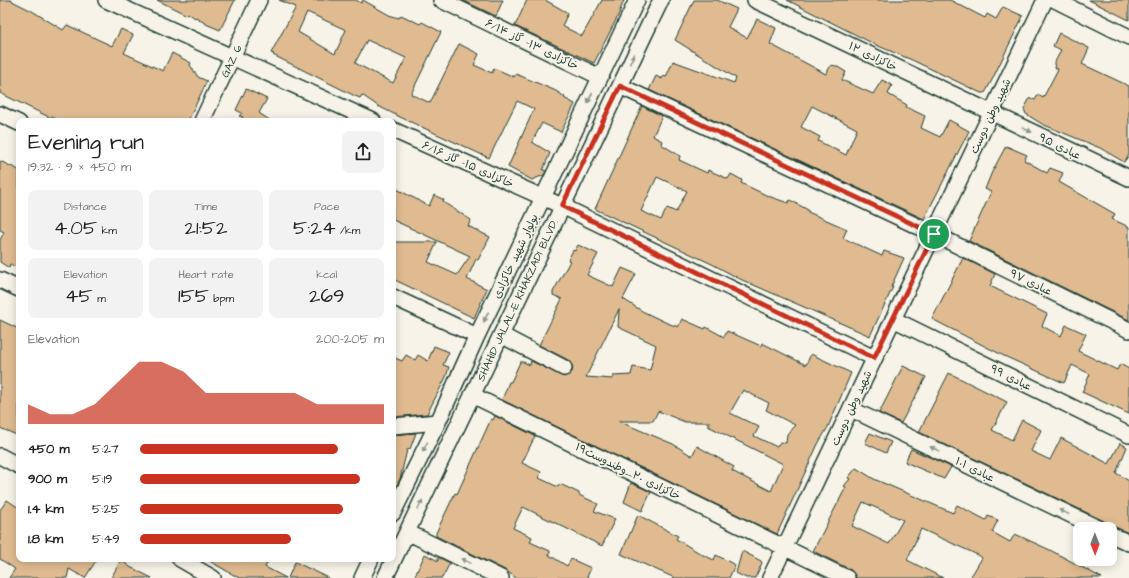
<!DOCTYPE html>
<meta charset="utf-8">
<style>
body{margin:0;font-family:"Architects Daughter","Playpen Sans Arabic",sans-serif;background:#f2f2f2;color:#222;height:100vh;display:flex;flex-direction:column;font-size:15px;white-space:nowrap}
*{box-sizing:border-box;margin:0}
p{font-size:13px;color:#767676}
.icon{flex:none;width:22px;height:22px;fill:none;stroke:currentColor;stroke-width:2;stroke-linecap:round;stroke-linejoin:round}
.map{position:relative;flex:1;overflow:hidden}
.details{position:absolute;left:16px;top:118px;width:380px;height:444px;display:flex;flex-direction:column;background:#fff;border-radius:8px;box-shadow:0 2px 10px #0003}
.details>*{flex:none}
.needle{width:26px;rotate:179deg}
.buttons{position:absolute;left:1073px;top:522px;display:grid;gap:8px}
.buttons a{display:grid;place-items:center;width:44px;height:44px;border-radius:8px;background:#fff;box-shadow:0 2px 10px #0003;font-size:20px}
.pin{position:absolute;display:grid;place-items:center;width:34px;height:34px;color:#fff;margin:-17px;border:2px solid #fff;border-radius:50%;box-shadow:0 1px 4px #0007}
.round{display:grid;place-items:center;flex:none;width:42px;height:42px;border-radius:8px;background:#f2f2f2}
.overview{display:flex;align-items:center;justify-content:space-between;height:68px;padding:0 12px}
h1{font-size:22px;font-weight:600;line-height:30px}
.figures{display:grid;grid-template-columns:repeat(3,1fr);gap:6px;height:68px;padding:4px 12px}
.figures div{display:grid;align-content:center;border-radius:8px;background:#f2f2f2;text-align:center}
.figures b{font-size:20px;font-weight:600}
.figures small{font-size:11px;font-weight:400}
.figures p{font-size:11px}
.chart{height:112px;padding:8px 12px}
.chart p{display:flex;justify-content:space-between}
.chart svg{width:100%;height:72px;margin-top:4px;fill:#c8321e;opacity:.7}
ul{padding:0 12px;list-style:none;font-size:13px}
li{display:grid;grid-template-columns:64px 48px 1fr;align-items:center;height:30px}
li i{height:10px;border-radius:5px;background:#c8321e}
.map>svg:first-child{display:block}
.building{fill:#e0bb91;stroke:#1f3d34;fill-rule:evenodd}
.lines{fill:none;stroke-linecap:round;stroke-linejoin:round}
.minor-casing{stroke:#1f3d34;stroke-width:18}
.minor{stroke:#f7f3e8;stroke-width:15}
.oneway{fill:#8b988e}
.route-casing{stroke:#fff;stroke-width:8}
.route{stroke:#c8321e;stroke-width:5}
.labels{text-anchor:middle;stroke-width:3.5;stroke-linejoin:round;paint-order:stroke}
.street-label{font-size:11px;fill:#1f3d34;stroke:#f7f3e8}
</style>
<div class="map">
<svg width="1129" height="578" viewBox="0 0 1129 578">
<rect width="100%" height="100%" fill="#f7f3e8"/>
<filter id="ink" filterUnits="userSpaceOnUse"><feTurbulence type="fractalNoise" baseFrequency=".025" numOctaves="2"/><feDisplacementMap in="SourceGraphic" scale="8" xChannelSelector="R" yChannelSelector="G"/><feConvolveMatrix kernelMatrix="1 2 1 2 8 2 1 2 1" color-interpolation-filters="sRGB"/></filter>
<g filter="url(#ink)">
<path class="building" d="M0,0H10L32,11L63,30L67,25L112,46L121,29L133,35L124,53L163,71L172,53L191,63L190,65L198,77L207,81L188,121H59L52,116L51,118L0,93Z
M157,0H235L220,30L206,24L196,17L195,18L188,13L187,15Z
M279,0H356L361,3L363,0L389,15L399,18L401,15L420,24L422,22L441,32L411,94L430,103L459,44L479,54L474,65L492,73L494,68L514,77L516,74L556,91L565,97L564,98L575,104L561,132L542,123L532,142L550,153L543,170L546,171L544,175L532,180L508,167L534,109L517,101L489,158L400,117L378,106L362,95L360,98L355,96L273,55L274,54L271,53L296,7ZM307,12L346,30L335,54L298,32ZM367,40L406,58L393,83L355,63Z
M462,0H503L496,16Z
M527,0H545L568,13L562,26L582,36L602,0H624L618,16L594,63L515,26Z
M694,0H717L737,9L728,27L747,38L757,19L776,28L770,44L826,74L831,65L836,66L846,72L842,80L873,94L882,80L892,85L888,94L907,105L906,107L925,116L921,128L940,137L949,120L969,131L924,219L649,90L656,76L662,79L663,76L666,77L673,61L734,83L736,78L675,40ZM812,106L857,129L846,155L818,141L820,137L801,127Z
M787,0H950L985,18L987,14L996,19L1003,7L1023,16L992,80L985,93H981L912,60L876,45Z
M1089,0H1129V20Z
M1059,33L1089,48L1082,64L1129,86V155L1124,162L1100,148L1042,124L1026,114L1024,109L1030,98L1035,100L1038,95L1043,98L1058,69L1055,68L1054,64L1061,50L1053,46Z
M246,89L267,99L259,113L271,121H240L243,117L239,116L242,113L236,110Z
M642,106L662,116L653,136L662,141L661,144L680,156L679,160L707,173L708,170L728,179L731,174L742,180L741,183L768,196L788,203L790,200L808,210V212L847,229L843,238L882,256L884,251L904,258L891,287H893L870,336L740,279L712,264L595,209ZM657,177L687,191L676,212L667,208L661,220L641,211Z
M1006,146L1027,155L1024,160L1047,173L1050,168L1063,173L1059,182L1115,214L1112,219L1129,227V320L969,241L991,192L985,189L992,172Z
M0,161L19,170V269L10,264L9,268L0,262V240L4,232L0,230Z
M393,187L429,206L434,195L444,200L443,202L471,220L468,226L490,237L478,260L476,259L467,279L487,289L474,318L393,279V242H437L428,262L457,275L470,256L393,220Z
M578,245L598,254L587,275L613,287L622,268L636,274L623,299L642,311L667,323L678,327L682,319L705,329L706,327L724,337L727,331L761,346L762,343L806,365L811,354L851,373L828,427L818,444L777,534L502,400L509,382H511L520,362H523L530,365L531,361L564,377L572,372L573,367L568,360L539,345L562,299L553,295V292L570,261L568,260L573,250L575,251ZM619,309L618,327L656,345L650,370L633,367L631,375L613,376V379L586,377ZM743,390L769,403L766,410L795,425L787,434L786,443L780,442L777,447L754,436L759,427L730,413ZM658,411L685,422H710L708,426L783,464L771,491L732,471L734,467L697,446L692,456L673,444L618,421H653Z
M963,258L995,274L990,286L1047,314L1042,326L1061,336L1066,325L1086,334L1078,351L1117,370L1120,364L1129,369V414L1082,392L1090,374L1072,365L1064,383L1004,356L932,319Z
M0,320L19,329V436L0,428Z
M434,346L449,352L443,365L449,367L446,377L427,414L393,417V357L402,361L406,355L415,360L418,355L428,361Z
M903,366L926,377L901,423L879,413Z
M949,373L1007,402L992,430L1012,440L1022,420L1041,430L1031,451L1050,460L1061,438L1109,464L1120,443L1127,447L1116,473L1129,481V533L1108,525L1104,521L919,432Z
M495,416L535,436L522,463L541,472L539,478L558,487L560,484L579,493V495L598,504L594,511L615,519L602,546L523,507L513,528L532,537L530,542L550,551L549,555L567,566L571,559L591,568L587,577L588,578H516L505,570L436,536V533L455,493L457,494L491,419L493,420Z
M416,433L410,449L407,450L400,479L396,487H393V435Z
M870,433L891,442L886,453L865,443Z
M911,449L951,467L944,479L905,462Z
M856,468L874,479L953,513L957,505L986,520L988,516L998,520L992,532L1010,542L1015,534L1050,550L1102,578H970L982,558L980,556L921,529L907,560L943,578H856L851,570L813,551L846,487L844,486L850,479L848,478ZM863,502L903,520L889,544L852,526Z
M631,483L651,492L642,511L624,502Z
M7,500L19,508V559H97L85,578L69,569L67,578H9L15,569L0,559V510Z
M638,515L678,536L676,539L703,555L714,560L716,555L735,565L729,578H675L621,554Z
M742,551L761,561L762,563L755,578H746L736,573Z
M425,554L438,561V557L450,563L442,578H414Z
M206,559H269L265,567L286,578H239Z
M121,560L130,567L152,578H111Z
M295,562L329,578H288Z"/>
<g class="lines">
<g class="minor-casing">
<path id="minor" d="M106,0L373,121
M441,0L600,77
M755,0L1129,178
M1055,0L1129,37
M620,86L934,234L1129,330
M0,114L19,123
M202,121L259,0
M393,130L562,206L874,358
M0,280L19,289
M393,297L477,336
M893,319L1129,435
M501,335L564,368
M472,395L847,578
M851,409L1100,529
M393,426L438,422
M0,456L19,466
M393,513L438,422L477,336L637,0
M407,532L501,578
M1110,534L1129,543
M180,559L213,578
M362,578L371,559
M385,578L661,0
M770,578L1045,0"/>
</g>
<use href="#minor" class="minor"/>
</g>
<defs><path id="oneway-solid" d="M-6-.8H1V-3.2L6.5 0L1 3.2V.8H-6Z"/></defs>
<g class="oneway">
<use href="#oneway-solid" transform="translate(632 59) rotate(-65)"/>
<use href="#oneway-solid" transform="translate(590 98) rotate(115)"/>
<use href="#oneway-solid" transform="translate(1027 130) rotate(26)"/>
<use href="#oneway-solid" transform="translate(486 317) rotate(115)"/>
<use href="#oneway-solid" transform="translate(425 447) rotate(116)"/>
<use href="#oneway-solid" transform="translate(935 449) rotate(-154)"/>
<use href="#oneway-solid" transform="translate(420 505) rotate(-64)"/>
<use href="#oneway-solid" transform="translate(1064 512) rotate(-154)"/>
<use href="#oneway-solid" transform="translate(466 561) rotate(-154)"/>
</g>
</g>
<g class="lines" filter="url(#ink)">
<g class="route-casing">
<path id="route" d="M620,86L934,234L874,358L562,206Z"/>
</g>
<use href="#route" class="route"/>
</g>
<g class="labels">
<g class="street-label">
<text transform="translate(532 44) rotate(26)" y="4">خاکزادی ۱۳- گاز ۶/۱۴</text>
<text transform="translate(873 56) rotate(26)" y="4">خاکزادی ۱۲</text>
<text transform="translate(231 61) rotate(-65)" y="4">GAZ 6</text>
<text transform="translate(990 116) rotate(-65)" y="4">شهید وطن دوست</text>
<text transform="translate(1060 146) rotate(26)" y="4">عبادی ۹۵</text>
<text transform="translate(468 164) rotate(24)" y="4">خاکزادی ۱۵- گاز ۶/۱۶</text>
<text transform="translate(515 256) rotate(-65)" y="4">بولوار شهید خاکزادی</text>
<text transform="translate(1031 282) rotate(26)" y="4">عبادی ۹۷</text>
<text transform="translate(517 300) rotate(-65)" y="4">SHAHID JALAL-E KHAKZADI BLVD.</text>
<text transform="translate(1011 377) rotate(26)" y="4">عبادی ۹۹</text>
<text transform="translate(851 408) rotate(-65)" y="4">شهید وطن دوست</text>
<text transform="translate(975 469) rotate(26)" y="4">عبادی ۱۰۱</text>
<text transform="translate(628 471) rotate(26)" y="4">خاکزادی ۲۰_وطندوست۱۹</text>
</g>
</g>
</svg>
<div class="buttons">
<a><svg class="needle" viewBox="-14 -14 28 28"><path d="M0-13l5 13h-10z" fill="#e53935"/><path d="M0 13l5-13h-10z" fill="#767676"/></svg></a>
</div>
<div class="pin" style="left:934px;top:234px;background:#1e9e55"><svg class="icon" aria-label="arrive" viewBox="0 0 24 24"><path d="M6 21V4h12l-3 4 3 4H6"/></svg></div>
<section class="details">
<div class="overview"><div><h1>Evening run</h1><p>19:32 · 9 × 450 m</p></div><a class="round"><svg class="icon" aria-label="share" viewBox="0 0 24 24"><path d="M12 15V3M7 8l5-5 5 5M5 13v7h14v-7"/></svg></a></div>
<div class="figures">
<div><p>Distance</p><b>4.05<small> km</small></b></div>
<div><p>Time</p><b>21:52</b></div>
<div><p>Pace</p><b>5:24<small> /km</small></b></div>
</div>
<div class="figures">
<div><p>Elevation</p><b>45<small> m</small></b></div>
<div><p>Heart rate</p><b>155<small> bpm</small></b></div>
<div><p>kcal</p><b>269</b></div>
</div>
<div class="chart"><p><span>Elevation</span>200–205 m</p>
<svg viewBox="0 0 160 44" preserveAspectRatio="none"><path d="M0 44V32L10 38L20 38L30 32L40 19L50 6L60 6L70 12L80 25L90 25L100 25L110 25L120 25L130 32L140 32L150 32L160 32V44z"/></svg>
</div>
<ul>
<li><b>450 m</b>5:27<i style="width:81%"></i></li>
<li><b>900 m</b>5:19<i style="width:90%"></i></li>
<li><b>1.4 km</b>5:25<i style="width:83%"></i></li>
<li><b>1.8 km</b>5:49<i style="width:62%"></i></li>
</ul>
</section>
</div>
